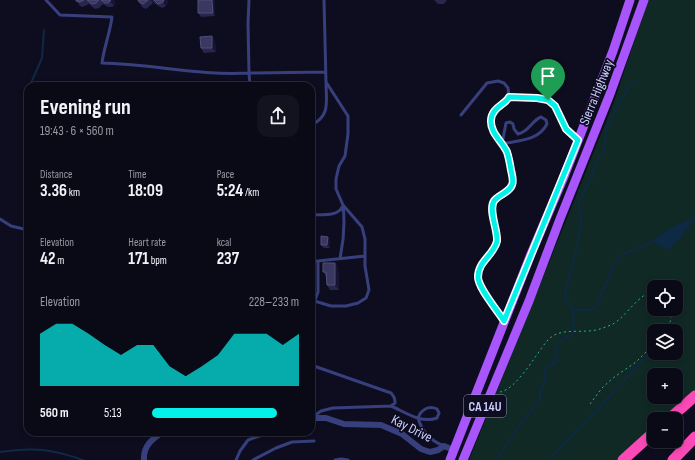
<!DOCTYPE html>
<meta charset="utf-8">
<style>
body{margin:0;font-family:"Sofia Sans Condensed",sans-serif;background:#131320;color:#f1f3f6;height:100vh;display:flex;flex-direction:column;font-size:15px;white-space:nowrap}
*{box-sizing:border-box;margin:0}
p{font-size:13px;color:#999aa1}
.icon{flex:none;width:22px;height:22px;fill:none;stroke:currentColor;stroke-width:2;stroke-linecap:round;stroke-linejoin:round}
.map{position:relative;flex:1;overflow:hidden}
.panel{position:absolute;left:24px;top:82px;width:291px;height:354px;display:flex;flex-direction:column;background:#0a0a17;border-radius:12px;box-shadow:0 2px 6px #0003,0 0 0 1px #2a2b36}
.panel>*{flex:none}
.fabs{position:absolute;left:647px;top:280px;display:grid;gap:8px}
.fabs a{display:grid;place-items:center;width:36px;height:36px;border-radius:8px;background:#0a0a17;box-shadow:0 2px 6px #0003,0 0 0 1px #2a2b36;font-size:20px}
.pin{position:absolute;display:grid;place-items:center;width:34px;height:34px;color:#fff;margin:-41px -17px;border-radius:50% 50% 50% 0;rotate:-45deg;box-shadow:0 0 4px #0007}
.pin .icon{rotate:45deg}
.round{display:grid;place-items:center;flex:none;width:42px;height:42px;border-radius:12px;background:#131320}
.head{display:flex;align-items:center;justify-content:space-between;height:68px;padding:0 16px}
h1{font-size:22px;font-weight:700;line-height:30px}
.figures{display:grid;grid-template-columns:repeat(3,1fr);gap:6px;height:68px;padding:4px 16px}
.figures div{display:grid;align-content:center}
.figures b{font-size:17px;font-weight:700}
.figures small{font-size:11px;font-weight:400}
.figures p{font-size:11px}
.chart{height:112px;padding:8px 16px}
.chart p{display:flex;justify-content:space-between}
.chart svg{width:100%;height:72px;margin-top:4px;fill:#04f1ea;opacity:.7}
ul{padding:0 16px;list-style:none;font-size:13px}
li{display:grid;grid-template-columns:64px 48px 1fr;align-items:center;height:30px}
li i{height:10px;border-radius:5px;background:#04f1ea}
.map>svg:first-child{display:block}
.green{fill:#102925;fill-rule:evenodd}
.water{fill:#0d2943}
.lines{fill:none;stroke-linecap:round;stroke-linejoin:round}
.stream{stroke:#0d2943;stroke-width:2}
.path{stroke:#2fae96;stroke-width:1;stroke-dasharray:2 3;stroke-linecap:butt}
.service{stroke:#383f7d;stroke-width:3}
.minor{stroke:#383f7d;stroke-width:6}
.primary{stroke:#a855fc;stroke-width:9}
.motorway{stroke:#fc49b6;stroke-width:11}
.wall{fill:#28264d}
.shaded-wall{fill:#161433}
.building{fill:#3a3860;stroke:#514f79}
.route-casing{stroke:#fff;stroke-width:8}
.route{stroke:#04f1ea;stroke-width:5}
.labels{text-anchor:middle;stroke-width:3.5;stroke-linejoin:round;paint-order:stroke}
.shield{fill:#0d0d1f;stroke:#9393bb;stroke-width:1}
.shield-label{font-size:13px;font-weight:bold;fill:#cccdfe}
.street-label{font-size:14px;fill:#cccdfe;stroke:#0d0d1f}
</style>
<div class="map">
<svg width="695" height="460" viewBox="0 0 695 460">
<rect width="100%" height="100%" fill="#0d0d1f"/>
<path class="green" d="M648,0H695V391L663,419H654V427L617,460H469L614,102ZM654,287H676V309H654ZM654,331H676V353H654ZM654,375H676V397H654Z"/>
<path class="water" d="M689,219L690,226L670,249C663,249 661,246 655,242L656,238C666,230 677,224 689,219Z"/>
<g class="lines">
<path class="stream" d="M32,86L31,83L42,58L44,30
M28,135L25,152L24,173L28,176
M687,224L692,221L695,216
M573,314L575,312L579,310H589L596,307L614,265L622,255L657,240
M0,452C33,447 52,449 83,460
M496,460L517,429L540,399V392L546,377L545,371V368L553,365L552,363L558,361L554,354C556,343 561,339 572,335L574,328L572,308L567,302L565,294L577,247L581,222L579,202L592,177L596,161L605,149L606,130L618,105L630,85L637,80
M549,460L654,349"/>
<path class="path" d="M514,97C527,97 548,95 555,107C561,117 564,127 571,135
M665,331L671,320V309
M500,392C517,389 536,354 547,341C557,329 573,332 587,331C596,331 603,328 611,325C625,319 639,292 654,292
M590,404L602,388L613,378L636,362L654,344"/>
<path class="service" d="M46,0L60,15L112,17C110,33 104,47 102,63C152,64 199,76 249,73L250,86
M249,0L248,24L249,73L326,72
M461,115L487,83L498,81L504,83L508,88L509,97L508,100L495,110L491,119L492,128L496,136L502,144L508,154L513,176L512,185L508,190L494,201L492,207L497,238L495,248L479,267L478,279L483,290L504,320
M541,117L546,120L547,124C538,141 520,140 502,144L506,123L510,122L513,124L514,129L518,134C530,131 531,121 541,117Z
M311,125C331,116 326,101 326,82
M311,215C320,214 338,217 342,207
M0,219L11,226L28,230
M340,258C344,240 345,223 343,205
M311,261H318L365,256
M311,300L331,306H346L358,303L366,298L369,290L365,266V239L362,227L343,205L336,189V179L339,166L345,156L348,134V116L326,82L324,0
M315,300L318,292V261
M311,365L391,393C394,397 395,398 395,403L391,406L333,408L321,411L314,416
M391,406C405,412 421,424 437,418L439,413L437,409C428,405 421,410 418,418C422,432 431,441 444,446
M236,460L240,451L248,440L268,433
M253,460L276,448L292,442L314,441
M335,460L341,459L348,460"/>
<path class="minor" d="M311,418H326L344,424L381,425L402,434L421,449L430,452L438,450L444,446L454,450
M186,432L201,434L221,432
M266,432H275
M144,460C143,446 152,439 163,432"/>
<path class="primary" d="M450,460L531,254L563,179L613,51L630,0
M463,460L529,301L560,219L610,94L644,0"/>
<path class="motorway" d="M669,419L695,396
M623,460L654,432
M673,460L695,437"/>
</g>
<path class="wall" d="M76,0H114L115,2L114,6L111,7H108L103,4L99,8L95,9L89,4L83,7L80,6Z
M138,0H151L153,3L146,9L142,7Z
M152,0H167L168,3L166,6L162,8L154,3Z
M198,0H215V16L201,17L198,13Z
M434,0H447L444,4H438Z
M212,36L215,41L216,52L204,53L201,48Z
M330,240V248H324L321,245Z
M335,263L338,267L339,290H330L327,285L326,276L323,272Z"/>
<path class="shaded-wall" d="M111,0H114L115,2L114,6L110,1Z
M164,0H167L168,3L166,6L163,2Z
M212,0H215V16L213,13Z
M212,36L215,41L216,52L212,48Z
M328,237L330,240V248L327,245Z
M335,263L338,267L339,290L335,285Z"/>
<path class="building" d="M76,0H84L80,2L76,1Z
M87,0H99L96,3L92,4Z
M101,0H111L108,3H105Z
M138,0H148L143,4L139,2Z
M154,0H164L163,2L158,4Z
M198,0H212L213,13H198Z
M212,36V48H201L200,37Z
M321,236L328,237L327,245H321Z
M323,263H335V285H327L326,272H323Z"/>
<g class="lines">
<g class="route-casing">
<path id="route" d="M509,97L537,98L548,100L555,106L566,129L578,140L504,321C498,311 478,288 478,277C478,261 494,255 497,241C498,230 488,210 494,201C498,195 509,193 512,185C514,181 512,175 511,170C510,164 509,158 507,152C502,141 490,133 491,120C492,107 505,105 509,97Z"/>
</g>
<use href="#route" class="route"/>
</g>
<g class="labels">
<rect class="shield" x="464" y="395" width="42" height="22" rx="3"/>
<g class="shield-label">
<text x="485" y="411">CA 14U</text>
</g>
<g class="street-label">
<text transform="translate(596 92) rotate(-68)" y="5">Sierra Highway</text>
<text transform="translate(412 428) rotate(27)" y="5">Kay Drive</text>
</g>
</g>
</svg>
<div class="fabs">
<a><svg class="icon" aria-label="locate" viewBox="0 0 24 24"><circle cx="12" cy="12" r="6"/><path d="M12 2v4M12 18v4M2 12h4M18 12h4"/></svg></a>
<a><svg class="icon" aria-label="layers" viewBox="0 0 24 24"><path d="M12 4l9 5-9 5-9-5zM3 14l9 5 9-5"/></svg></a>
<a>+</a>
<a>−</a>
</div>
<div class="pin" style="left:548px;top:100px;background:#1e9e55"><svg class="icon" aria-label="arrive" viewBox="0 0 24 24"><path d="M6 21V4h12l-3 4 3 4H6"/></svg></div>
<section class="panel">
<div class="head"><div><h1>Evening run</h1><p>19:43 · 6 × 560 m</p></div><a class="round"><svg class="icon" aria-label="share" viewBox="0 0 24 24"><path d="M12 15V3M7 8l5-5 5 5M5 13v7h14v-7"/></svg></a></div>
<div class="figures">
<div><p>Distance</p><b>3.36<small> km</small></b></div>
<div><p>Time</p><b>18:09</b></div>
<div><p>Pace</p><b>5:24<small> /km</small></b></div>
</div>
<div class="figures">
<div><p>Elevation</p><b>42<small> m</small></b></div>
<div><p>Heart rate</p><b>171<small> bpm</small></b></div>
<div><p>kcal</p><b>237</b></div>
</div>
<div class="chart"><p><span>Elevation</span>228–233 m</p>
<svg viewBox="0 0 160 44" preserveAspectRatio="none"><path d="M0 44V12L10 6L20 6L30 12L40 19L50 25L60 19L70 19L80 32L90 38L100 32L110 25L120 12L130 12L140 12L150 19L160 12V44z"/></svg>
</div>
<ul>
<li><b>560 m</b>5:13<i style="width:85%"></i></li>
</ul>
</section>
</div>
